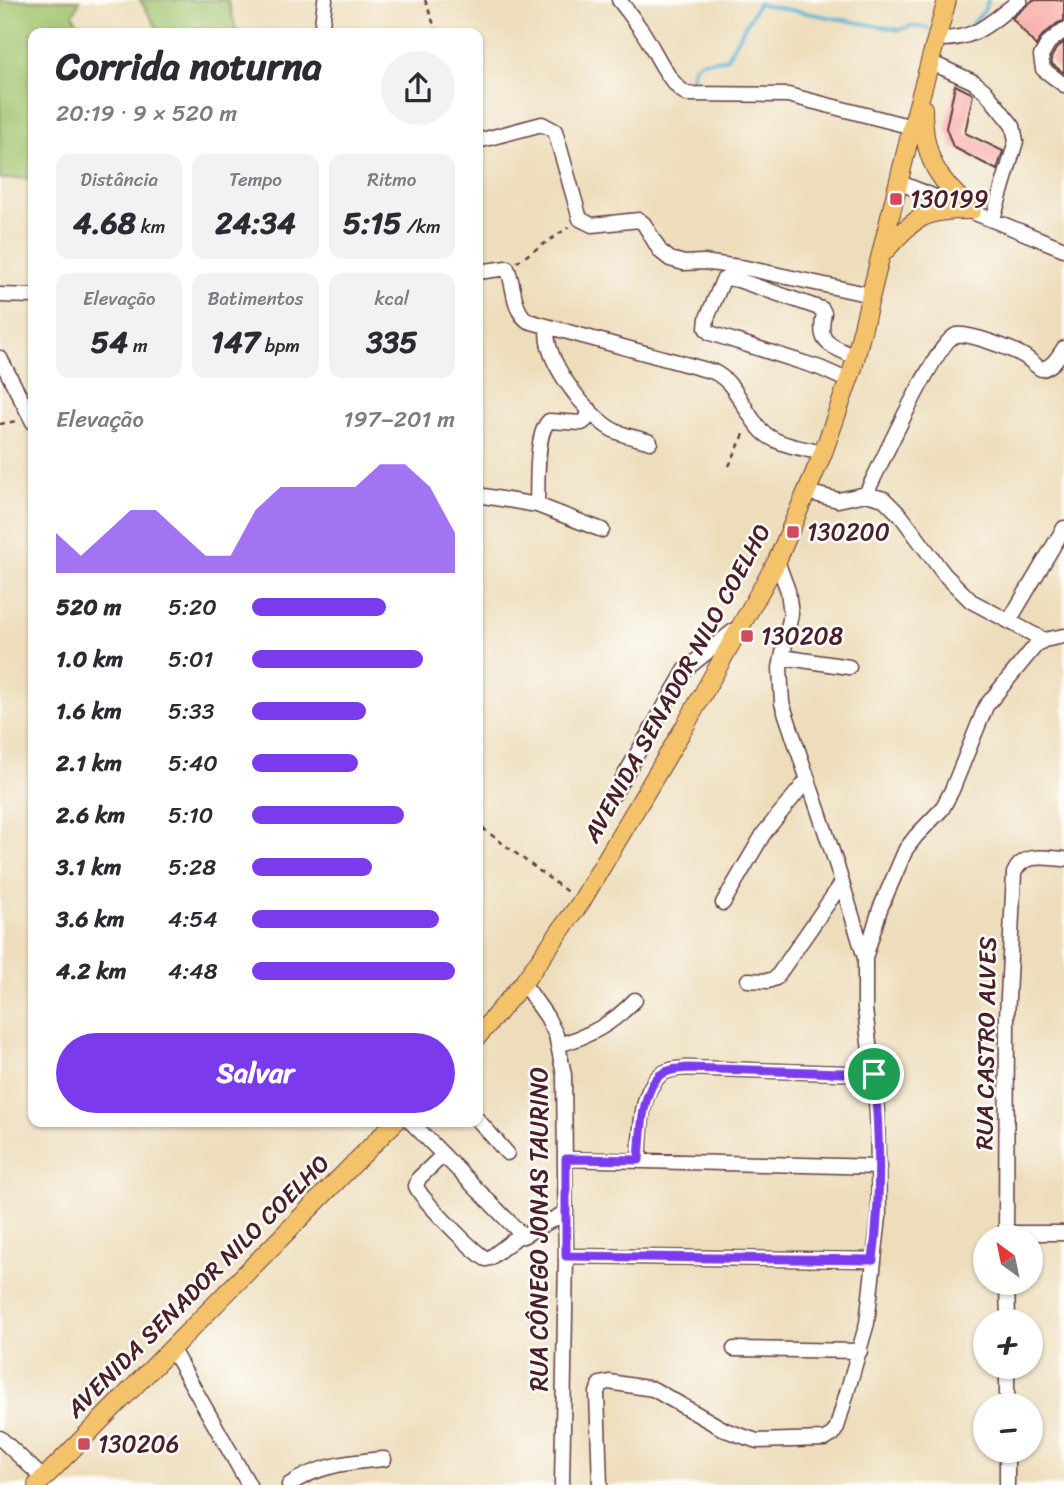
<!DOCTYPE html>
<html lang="pt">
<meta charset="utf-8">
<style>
body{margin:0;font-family:Sriracha,sans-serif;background:#f2f2f3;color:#2b2b33;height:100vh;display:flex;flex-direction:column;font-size:26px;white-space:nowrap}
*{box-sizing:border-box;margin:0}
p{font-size:23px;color:#7c7c81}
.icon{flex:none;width:38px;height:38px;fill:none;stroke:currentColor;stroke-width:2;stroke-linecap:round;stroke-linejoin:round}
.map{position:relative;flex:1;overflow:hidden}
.details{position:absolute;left:28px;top:28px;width:455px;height:1099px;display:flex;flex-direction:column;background:#fff;border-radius:14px;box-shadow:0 2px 5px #0004}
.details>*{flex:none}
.needle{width:46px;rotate:327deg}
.tools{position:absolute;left:973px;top:1225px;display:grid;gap:14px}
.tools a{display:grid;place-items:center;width:70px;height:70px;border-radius:50%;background:#fff;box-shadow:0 2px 5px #0004;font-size:35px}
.pin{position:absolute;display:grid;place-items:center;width:60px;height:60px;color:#fff;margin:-30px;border:4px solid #fff;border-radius:50%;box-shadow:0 2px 7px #0007}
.round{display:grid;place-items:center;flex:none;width:74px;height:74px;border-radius:37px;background:#f2f2f3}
.overview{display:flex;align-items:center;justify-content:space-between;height:119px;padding:0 28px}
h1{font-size:38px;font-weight:700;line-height:52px}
.metrics{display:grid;grid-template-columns:repeat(3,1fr);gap:10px;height:119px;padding:7px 28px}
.metrics div{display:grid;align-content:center;border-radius:14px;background:#f2f2f3;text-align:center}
.metrics b{font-size:30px;font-weight:700}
.metrics small{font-size:19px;font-weight:400}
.metrics p{font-size:19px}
.chart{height:196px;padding:14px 28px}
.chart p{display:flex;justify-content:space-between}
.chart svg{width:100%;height:126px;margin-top:7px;fill:#7c3aed;opacity:.7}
.cta{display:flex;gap:14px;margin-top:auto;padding:14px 28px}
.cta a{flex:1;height:80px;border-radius:42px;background:#7c3aed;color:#fff;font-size:28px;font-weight:700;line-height:80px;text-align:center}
ul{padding:0 28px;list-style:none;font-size:23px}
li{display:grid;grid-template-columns:112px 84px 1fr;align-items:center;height:52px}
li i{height:18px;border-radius:9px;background:#7c3aed}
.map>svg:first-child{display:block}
.green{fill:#a1c36d;stroke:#76714c;stroke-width:2}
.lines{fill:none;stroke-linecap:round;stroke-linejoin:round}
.stream{stroke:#53b0d2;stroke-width:3.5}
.building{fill:#f7a09b}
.minor-casing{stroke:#623c41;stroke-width:17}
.major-casing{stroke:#623c41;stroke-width:20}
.path{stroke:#623c41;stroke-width:2.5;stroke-dasharray:5 5;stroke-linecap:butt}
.minor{stroke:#fff;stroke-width:14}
.major{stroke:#f3c26a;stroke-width:18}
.route-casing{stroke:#fff;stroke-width:14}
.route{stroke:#7c3aed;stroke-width:9}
.poi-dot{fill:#d1495b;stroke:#fdfcf7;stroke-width:2.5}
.labels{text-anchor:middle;stroke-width:5;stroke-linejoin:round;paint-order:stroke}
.poi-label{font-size:24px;fill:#4a1f2b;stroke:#fdfcf7;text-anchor:start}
.street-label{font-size:24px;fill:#4a1f2b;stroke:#fdfcf7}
</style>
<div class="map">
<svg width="1064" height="1485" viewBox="0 0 1064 1485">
<rect width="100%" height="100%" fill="#fdfcf7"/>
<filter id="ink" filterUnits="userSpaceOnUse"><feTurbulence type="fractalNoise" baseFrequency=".0143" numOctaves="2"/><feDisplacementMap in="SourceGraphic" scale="14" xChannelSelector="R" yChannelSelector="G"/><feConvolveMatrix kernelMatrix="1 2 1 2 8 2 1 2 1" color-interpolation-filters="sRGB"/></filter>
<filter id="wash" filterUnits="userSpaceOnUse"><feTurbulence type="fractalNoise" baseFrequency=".00686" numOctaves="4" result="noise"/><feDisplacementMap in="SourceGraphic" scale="28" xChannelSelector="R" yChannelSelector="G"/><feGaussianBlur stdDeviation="1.57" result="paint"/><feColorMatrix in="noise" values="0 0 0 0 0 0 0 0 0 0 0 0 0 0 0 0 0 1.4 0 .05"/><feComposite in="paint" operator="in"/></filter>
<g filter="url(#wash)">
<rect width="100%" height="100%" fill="#edddbb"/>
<path class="green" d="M0,0H80L73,15L84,33H33V178L0,179Z
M140,0H228L237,33H160Z"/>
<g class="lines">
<path class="stream" d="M967,29L984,11L988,0
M689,89L694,67L701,61L726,59L758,4L899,30L911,26L928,28"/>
</g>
<g id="blocks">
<path class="building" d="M1033,0H1064V21L1058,23L1042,36L1036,46L1012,18Z
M1064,42V73L1052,64L1051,58L1056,49Z
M955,85L973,94L965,133L1003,151L997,170L953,147L946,128Z"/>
</g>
</g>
<g filter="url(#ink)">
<use href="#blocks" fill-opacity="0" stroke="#623c41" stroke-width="2"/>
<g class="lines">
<g class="minor-casing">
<path id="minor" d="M619,0C627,10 635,21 642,31C655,50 668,84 687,94L788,95L912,127
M1064,30L1048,43L1041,56L1043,69L1064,85
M321,33L325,0
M936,39C977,40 988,24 1020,0
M930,62L974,82L985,91L1013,126L1016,141L993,219
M478,141L542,124L555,131L580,219L592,225L639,220L644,224L660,251L670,259L684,263L703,262L746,268L871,295
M898,182L1064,249
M478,272L507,268C515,285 512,310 528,321L714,372C739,385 743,412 762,431C777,446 804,448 823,453
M0,295L33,296
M548,327C541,357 587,416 613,430C624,436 638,438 650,442
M0,358L33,422
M849,381L820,368L710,333L706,328L707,318L723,280L727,278L738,280L822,309L824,313C817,346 829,343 856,358
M807,492L838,500L866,494L884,499L901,516L944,574L971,601L1044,640
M866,494C878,470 938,338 957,335C970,333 1012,349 1024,356C1030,360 1035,365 1041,369C1052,368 1058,357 1064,348
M478,495L537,505L602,530
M537,505C538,486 535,433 549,421L582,423L586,420L590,410
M1009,621L1064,528
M782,657L849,667
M614,794L686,669L736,629
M723,903L764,833L808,779
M865,958L880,909L906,849L916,836L942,809L952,790L986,706L1036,645L1044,640L1064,636
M748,980L768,981L776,978L842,883
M523,983L547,1017L556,1035L564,1075L566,1256L562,1485
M558,1045C590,1036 612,1024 635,1000
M478,1120L507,1153
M411,1122L523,1236L566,1212
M443,1155L419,1178L416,1186C420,1198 473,1251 486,1259L490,1258L521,1234
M566,1159L879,1167
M639,1160C641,1134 639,1094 660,1075C668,1069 677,1069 686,1068L874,1074
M1006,1233H1064
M1006,1237L1007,1018L1014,873C1023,852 1045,858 1064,859
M566,1256L873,1260
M1007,1283L1008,1321
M171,1348L249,1485
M734,1349L860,1351
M1007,1405V1367
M0,1438L43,1478
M289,1485C317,1465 351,1462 384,1459
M600,1485L597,1393L600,1384L609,1382L653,1389L725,1430L757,1441L825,1439L833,1434L837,1427L867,1323L879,1216L877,1111L865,1009V958L835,860L782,703L780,668L791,614L788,591L777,561
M1007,1485V1451"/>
</g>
<g class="major-casing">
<path id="major" d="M923,108C923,157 936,178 972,210
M883,253C916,217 921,210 972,210
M478,1036L523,983L581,902L685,726L777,561L823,453L853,368L912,127L947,0
M37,1485L395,1122"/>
</g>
<path class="path" d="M425,0L437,33
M517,262L569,227
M0,424L17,421
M729,466L746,430
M478,819L485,830L570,894"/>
<use href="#minor" class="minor"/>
<use href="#major" class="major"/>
</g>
</g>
<g class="lines" filter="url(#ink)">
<g class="route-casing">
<path id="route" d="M687,1068L874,1074C880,1136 881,1198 873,1260L566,1256V1159L639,1160C641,1136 641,1092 660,1075C668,1069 678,1069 687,1068Z"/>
</g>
<use href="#route" class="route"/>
</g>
<g class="poi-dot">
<rect x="889" y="192" width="14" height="14" rx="3.5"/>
<rect x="786" y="525" width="14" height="14" rx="3.5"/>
<rect x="740" y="629" width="14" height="14" rx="3.5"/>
<rect x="77" y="1437" width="14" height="14" rx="3.5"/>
</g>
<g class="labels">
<g class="poi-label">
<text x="910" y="207">130199</text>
<text x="807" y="540">130200</text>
<text x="761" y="644">130208</text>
<text x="98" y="1452">130206</text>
</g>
<g class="street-label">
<text transform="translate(677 683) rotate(-61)" y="8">AVENIDA SENADOR NILO COELHO</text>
<text transform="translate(986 1043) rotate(-89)" y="8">RUA CASTRO ALVES</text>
<text transform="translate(539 1229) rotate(-90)" y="8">RUA CÔNEGO JONAS TAURINO</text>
<text transform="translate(198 1286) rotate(-45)" y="8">AVENIDA SENADOR NILO COELHO</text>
</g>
</g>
</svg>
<div class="tools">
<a><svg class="needle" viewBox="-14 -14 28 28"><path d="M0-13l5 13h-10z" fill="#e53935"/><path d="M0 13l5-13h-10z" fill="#7c7c81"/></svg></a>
<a>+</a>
<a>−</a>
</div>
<div class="pin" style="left:874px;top:1074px;background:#1e9e55"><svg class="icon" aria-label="arrive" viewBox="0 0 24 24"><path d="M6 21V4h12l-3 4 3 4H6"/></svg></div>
<section class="details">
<div class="overview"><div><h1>Corrida noturna</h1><p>20:19 · 9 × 520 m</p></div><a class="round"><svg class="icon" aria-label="share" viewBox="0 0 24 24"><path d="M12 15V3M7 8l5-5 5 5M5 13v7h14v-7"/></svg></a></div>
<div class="metrics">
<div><p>Distância</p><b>4.68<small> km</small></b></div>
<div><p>Tempo</p><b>24:34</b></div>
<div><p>Ritmo</p><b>5:15<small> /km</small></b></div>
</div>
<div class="metrics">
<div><p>Elevação</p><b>54<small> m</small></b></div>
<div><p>Batimentos</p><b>147<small> bpm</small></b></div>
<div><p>kcal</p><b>335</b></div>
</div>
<div class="chart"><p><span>Elevação</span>197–201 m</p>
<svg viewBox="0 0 160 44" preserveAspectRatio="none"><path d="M0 44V30L10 38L20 30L30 22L40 22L50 30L60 38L70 38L80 22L90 14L100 14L110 14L120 14L130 6L140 6L150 14L160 30V44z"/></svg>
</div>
<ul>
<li><b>520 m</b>5:20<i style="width:66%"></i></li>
<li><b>1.0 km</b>5:01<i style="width:84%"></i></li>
<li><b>1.6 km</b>5:33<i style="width:56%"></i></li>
<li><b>2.1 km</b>5:40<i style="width:52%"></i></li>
<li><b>2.6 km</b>5:10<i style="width:75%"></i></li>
<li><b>3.1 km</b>5:28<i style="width:59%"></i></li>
<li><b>3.6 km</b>4:54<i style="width:92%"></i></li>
<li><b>4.2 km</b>4:48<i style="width:100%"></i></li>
</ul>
<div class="cta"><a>Salvar</a></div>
</section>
</div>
